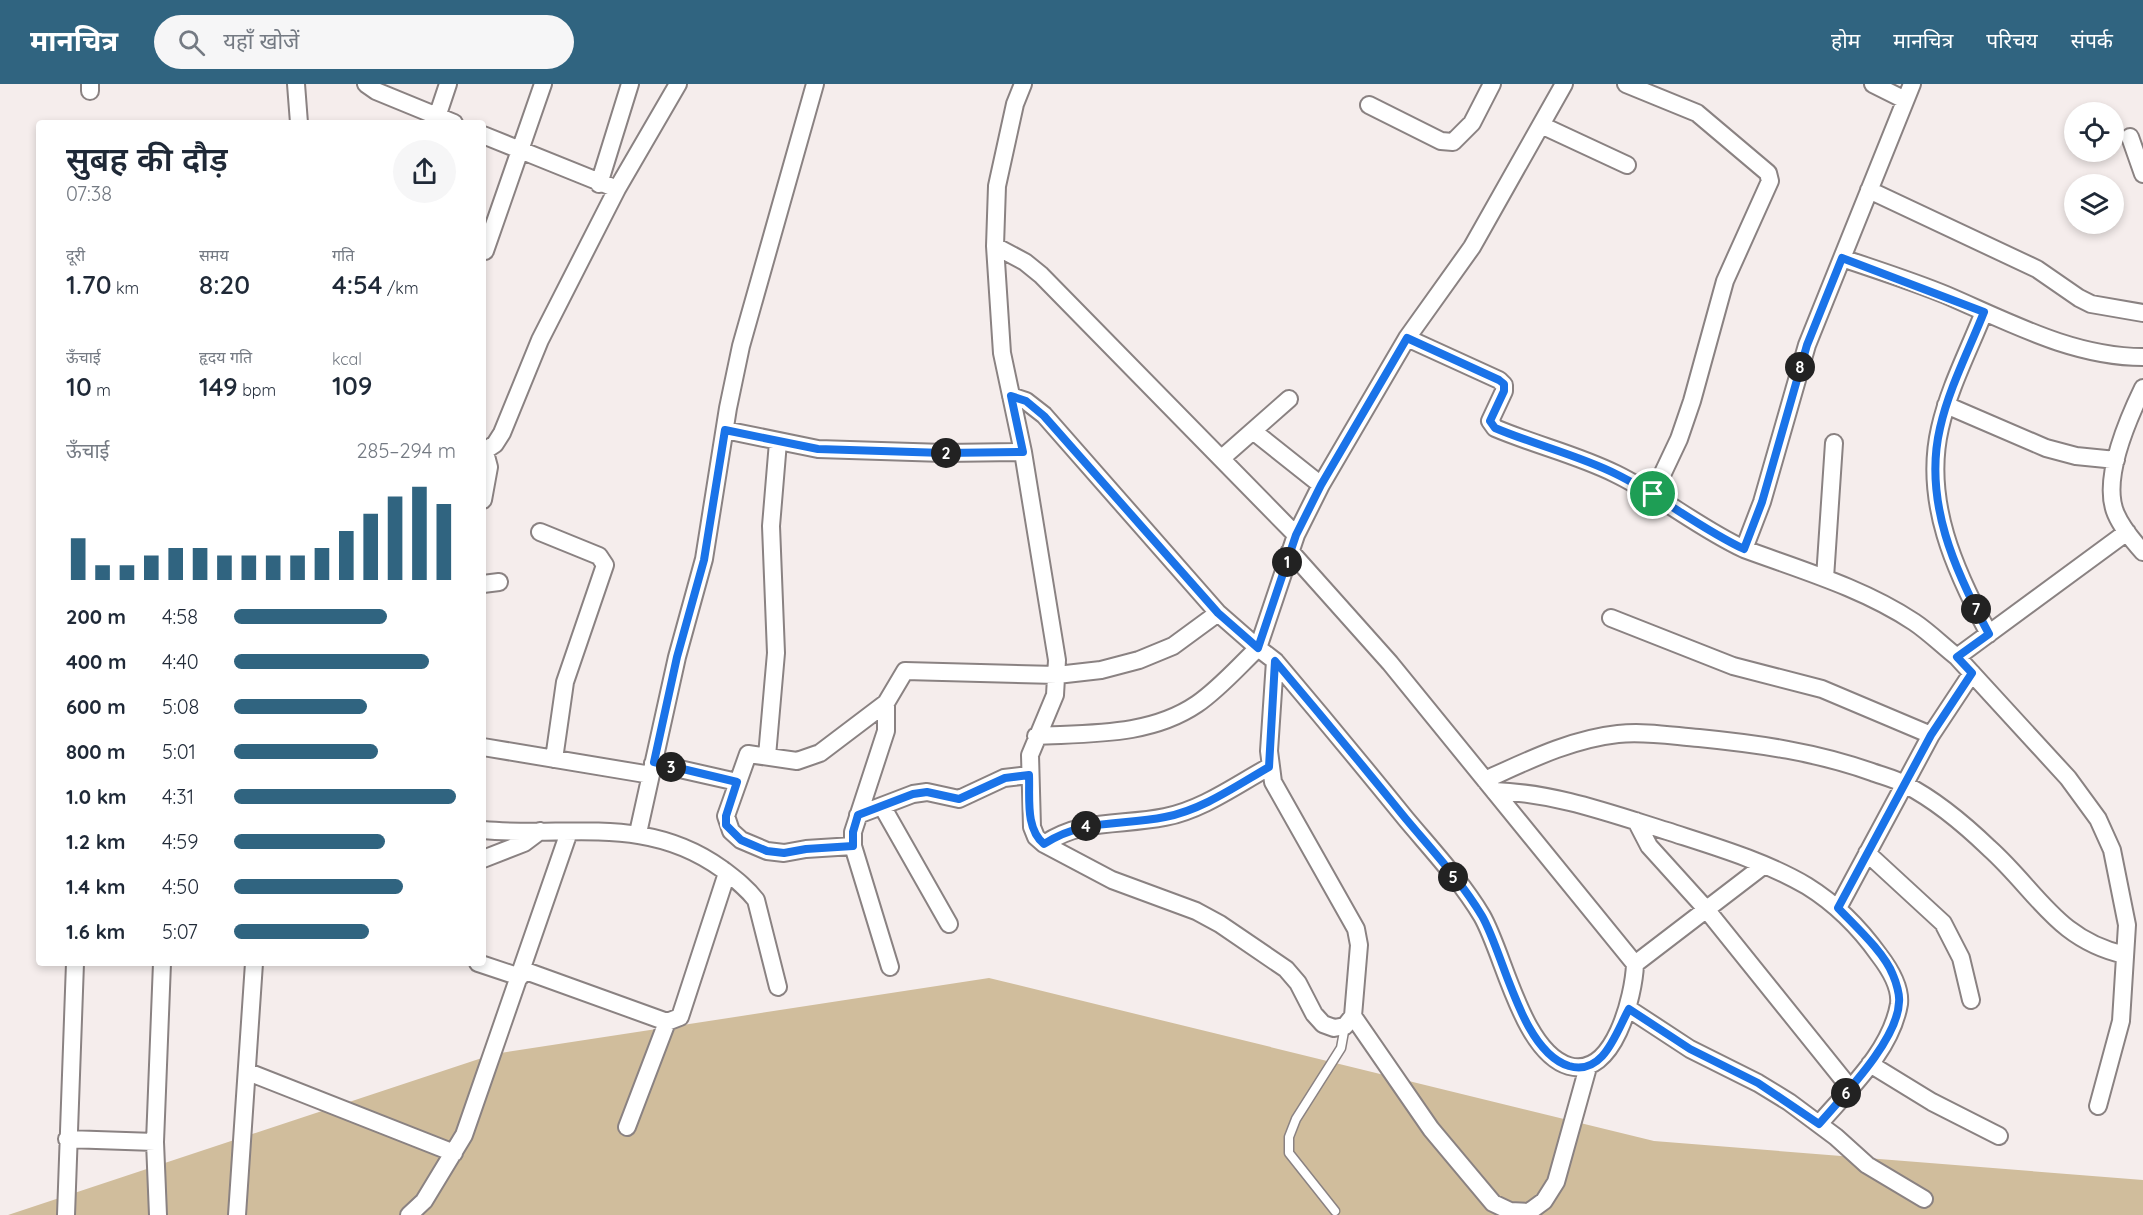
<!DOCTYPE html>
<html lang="hi">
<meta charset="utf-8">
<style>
body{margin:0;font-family:Quicksand,"Noto Sans Devanagari",sans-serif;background:#f6f6f7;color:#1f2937;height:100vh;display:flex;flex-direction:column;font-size:22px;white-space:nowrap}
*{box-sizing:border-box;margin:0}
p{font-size:20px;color:#747a83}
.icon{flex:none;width:33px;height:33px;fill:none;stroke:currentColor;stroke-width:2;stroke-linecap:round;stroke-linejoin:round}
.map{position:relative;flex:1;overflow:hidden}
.details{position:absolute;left:36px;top:36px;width:450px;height:846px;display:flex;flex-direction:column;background:#fff;border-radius:6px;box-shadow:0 3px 9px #0003}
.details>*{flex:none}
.controls{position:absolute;left:2064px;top:18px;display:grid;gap:12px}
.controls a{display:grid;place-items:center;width:60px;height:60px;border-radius:50%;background:#fff;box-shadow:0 3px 9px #0003;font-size:30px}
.pin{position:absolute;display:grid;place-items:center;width:51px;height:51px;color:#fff;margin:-26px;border:3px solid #fff;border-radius:50%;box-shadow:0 2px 6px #0007}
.km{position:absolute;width:30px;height:30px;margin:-15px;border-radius:50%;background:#222;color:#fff;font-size:16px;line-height:30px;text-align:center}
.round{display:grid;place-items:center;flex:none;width:63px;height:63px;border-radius:32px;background:#f6f6f7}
.head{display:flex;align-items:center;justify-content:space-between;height:102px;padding:0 30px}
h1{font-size:33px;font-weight:600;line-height:45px}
.metrics{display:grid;grid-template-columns:repeat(3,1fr);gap:9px;height:102px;padding:6px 30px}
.metrics div{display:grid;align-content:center}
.metrics b{font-size:26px;font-weight:600}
.metrics small{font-size:16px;font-weight:400}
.metrics p{font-size:16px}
.chart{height:168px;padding:12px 30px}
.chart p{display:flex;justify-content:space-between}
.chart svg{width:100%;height:108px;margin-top:6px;stroke:#306480;stroke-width:6}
ul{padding:0 30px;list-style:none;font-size:20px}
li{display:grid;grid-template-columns:96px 72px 1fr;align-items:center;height:45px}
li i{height:15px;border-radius:8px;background:#306480}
header{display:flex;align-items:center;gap:36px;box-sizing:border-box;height:84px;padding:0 30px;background:#306480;color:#fff}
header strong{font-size:28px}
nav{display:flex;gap:33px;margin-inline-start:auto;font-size:21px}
.search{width:420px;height:54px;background:#f6f6f7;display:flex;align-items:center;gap:15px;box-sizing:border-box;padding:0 21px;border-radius:33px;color:#747a83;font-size:22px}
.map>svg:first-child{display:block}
.green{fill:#d0bd9c}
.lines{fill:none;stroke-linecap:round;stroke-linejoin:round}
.service-casing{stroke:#8a8282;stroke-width:11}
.minor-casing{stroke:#8a8282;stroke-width:20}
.service{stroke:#fff;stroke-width:8}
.minor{stroke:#fff;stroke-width:16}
.route-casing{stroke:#fff;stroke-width:12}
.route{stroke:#1a73e8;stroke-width:8}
</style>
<header>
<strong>मानचित्र</strong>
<div class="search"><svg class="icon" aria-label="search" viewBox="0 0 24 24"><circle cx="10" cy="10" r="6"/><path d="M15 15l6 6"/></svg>यहाँ खोजें</div>
<nav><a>होम</a><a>मानचित्र</a><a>परिचय</a><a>संपर्क</a></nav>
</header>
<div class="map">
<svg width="2143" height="1131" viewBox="0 0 2143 1131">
<rect width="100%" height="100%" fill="#f5edec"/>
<path class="green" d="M989,894L1654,1057L2143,1096V1131H8L494,970Z"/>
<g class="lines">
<g class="service-casing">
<path id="service" d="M1335,1127L1289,1069V1053L1296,1035L1341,964L1345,942"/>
</g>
<g class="minor-casing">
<path id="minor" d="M296,0L299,39
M366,0L376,7L454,39
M1023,0L1015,20L997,102L995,162L1002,269L1023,368L1057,576L1055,611L1030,671L1032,743L1036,753L1044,760L1112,796L1196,827L1220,840L1286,885L1298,899L1314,930L1323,940L1334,944L1345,942L1353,932L1359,861L1356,845L1273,698L1269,667L1275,577L1258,564L1296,451L1321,401L1407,254L1472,163L1564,0
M1626,0L1697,29L1768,89L1770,97L1725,197L1692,317L1679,355L1653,410
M1873,0L1905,16
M1912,0L1807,261L1762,418L1744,465C1801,486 1863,504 1914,538C1929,548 1943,562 1957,573L2127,448
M90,7V0
M1369,21L1441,57L1453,58L1472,39L1492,0
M435,39L448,0
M1541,41L1627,81
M483,51L617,105
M2130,53L2143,90
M599,100L630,0
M1869,106L2037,185L2079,214L2091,220L2143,229
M995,162L1025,178L1041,191L1296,451
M485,167L543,0
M1842,174C1877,186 1912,197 1946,211C2009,238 2073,273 2143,273
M1984,228C1969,266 1949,304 1940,344C1923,417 1955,487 1989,550
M1407,254L1499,296L1504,301V307L1490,337L1495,344C1535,361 1578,371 1616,390C1661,412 1699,444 1744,465
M2143,304C2128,335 2101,396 2116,430C2122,444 2133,457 2143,468
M1011,312L1026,317L1044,331L1218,529L1258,564C1239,582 1219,605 1197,620C1150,652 1091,649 1036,652
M1946,321L2046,364L2076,372L2116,376
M725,346L818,365L944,369L1023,368
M1253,347L1321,401
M483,368L495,360L502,349L540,256L617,105L678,0
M1222,374L1289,315
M483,416L489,383L485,368
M540,448L599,472L605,481L565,598L554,675
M1825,494L1834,359
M483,500L499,498
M1611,534L1733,582L1822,605L1931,651
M1957,573L2068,694L2098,735L2112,766L2127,841L2121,937L2098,1022
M1275,577C1319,629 1363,682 1406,735C1432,766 1461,797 1482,832C1504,870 1522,968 1569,982C1614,995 1634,911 1635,880L1390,579L1290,467
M886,619V647L853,748V762L890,883
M483,663L651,691
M767,672L776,569L771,442L778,358
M653,679L737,698
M1485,696C1527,677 1571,655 1618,650C1645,647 1673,652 1699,654C1759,660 1816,668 1872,688C1883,692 1896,695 1906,701C1937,717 1964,740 1989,764C2037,807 2057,856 2125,871
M1494,707C1555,709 1609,729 1667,747C1713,762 1765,777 1807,802C1836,820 1859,843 1879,871C1889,884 1901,902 1899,920C1891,967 1848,1006 1819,1040
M882,722L949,840
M858,731L913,710L927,708L959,715L1004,694L1029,691
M1636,737L1649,762L1706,825L1850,1004
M483,746C569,754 646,730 722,785C735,795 746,803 756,816L778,903
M638,749L677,573L704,475L728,324L741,262L815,0
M1044,760C1084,734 1121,742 1165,733C1202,726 1236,701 1269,683
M853,762L806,765L784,769L767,767L741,756L731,747L726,732L748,670L797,677L820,669L886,619L905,587L1057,591L1101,586L1139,576L1173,562L1218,529
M1867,769L1943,839L1961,874L1971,916
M483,775L524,759L540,747
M1838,824L1931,651L1972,589
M478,879L520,893
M1635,880L1763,782
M523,886L667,938L680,933L727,789
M1629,925L1690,965L1758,999L1789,1018L1836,1053L1867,1081L1924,1115
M1353,932L1431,1045L1493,1119L1510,1127L1529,1128L1544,1117L1556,1098L1588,983
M1870,980L1932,1018L1999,1052
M248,988L454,1069
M627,1043L667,938
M67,1055L155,1058
M66,1131L75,879
M158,1131L155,1058L162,879
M237,1131L254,879
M409,1131L424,1117L464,1051L569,748"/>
</g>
<use href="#service" class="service"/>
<use href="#minor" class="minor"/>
</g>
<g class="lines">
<g class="route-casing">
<path id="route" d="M1842,174L1984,228C1969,266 1949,304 1940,344C1923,417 1955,487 1989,550L1957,573L1972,589L1931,651L1838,824C1855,842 1884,868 1893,891C1896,898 1900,911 1899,918C1898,956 1843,1012 1819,1040L1758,999L1690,965L1629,925C1616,948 1604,992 1569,982C1521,967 1504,870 1482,832C1461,797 1432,766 1406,735C1363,682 1319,629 1275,577L1269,683C1236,702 1202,726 1165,733C1121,742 1084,734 1044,760C1025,744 1030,714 1029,691L1005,694L959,715L927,708L913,710L858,731L853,748V762L806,765L784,769L767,767L741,756L726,741V732L737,698L654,678L677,573L704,476L725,346L818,365L944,369L1023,368L1011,312L1026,317L1044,332L1218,529L1258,564L1296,451L1321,401L1407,254L1499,296L1504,300V307L1490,337L1495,344C1535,361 1578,371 1616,390C1661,412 1699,444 1744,465L1762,418L1807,261Z"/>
</g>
<use href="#route" class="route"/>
</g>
</svg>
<div class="controls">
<a><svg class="icon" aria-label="locate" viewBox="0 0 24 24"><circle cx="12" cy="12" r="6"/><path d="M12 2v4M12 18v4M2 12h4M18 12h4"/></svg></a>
<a><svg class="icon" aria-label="layers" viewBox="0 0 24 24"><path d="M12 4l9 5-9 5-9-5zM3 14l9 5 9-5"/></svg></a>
</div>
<div class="pin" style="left:1653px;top:410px;background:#1e9e55"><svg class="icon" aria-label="arrive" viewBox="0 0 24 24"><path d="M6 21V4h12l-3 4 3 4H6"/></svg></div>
<b class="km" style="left:1287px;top:478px">1</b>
<b class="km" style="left:946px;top:369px">2</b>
<b class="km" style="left:671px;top:683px">3</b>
<b class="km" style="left:1086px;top:742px">4</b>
<b class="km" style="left:1453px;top:793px">5</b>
<b class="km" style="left:1846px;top:1009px">6</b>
<b class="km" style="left:1976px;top:525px">7</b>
<b class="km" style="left:1800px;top:283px">8</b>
<section class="details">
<div class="head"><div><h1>सुबह की दौड़</h1><p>07:38</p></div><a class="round"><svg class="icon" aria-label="share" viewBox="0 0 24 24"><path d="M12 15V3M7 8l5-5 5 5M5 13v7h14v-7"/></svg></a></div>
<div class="metrics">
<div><p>दूरी</p><b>1.70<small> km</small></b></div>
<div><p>समय</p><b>8:20</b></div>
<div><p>गति</p><b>4:54<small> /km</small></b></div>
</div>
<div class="metrics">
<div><p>ऊँचाई</p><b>10<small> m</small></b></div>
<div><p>हृदय गति</p><b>149<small> bpm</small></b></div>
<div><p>kcal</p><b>109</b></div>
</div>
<div class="chart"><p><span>ऊँचाई</span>285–294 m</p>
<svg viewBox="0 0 160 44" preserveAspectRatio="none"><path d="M5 44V27M15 44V38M25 44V38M35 44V34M45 44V31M55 44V31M65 44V34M75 44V34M85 44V34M95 44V34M105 44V31M115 44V24M125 44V17M135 44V10M145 44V6M155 44V13"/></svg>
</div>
<ul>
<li><b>200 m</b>4:58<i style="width:69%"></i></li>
<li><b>400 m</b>4:40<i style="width:88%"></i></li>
<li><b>600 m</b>5:08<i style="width:60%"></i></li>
<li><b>800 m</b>5:01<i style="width:65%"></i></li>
<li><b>1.0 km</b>4:31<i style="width:100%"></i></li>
<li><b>1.2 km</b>4:59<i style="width:68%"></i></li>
<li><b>1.4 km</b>4:50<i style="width:76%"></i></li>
<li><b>1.6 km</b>5:07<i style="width:61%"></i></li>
</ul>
</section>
</div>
